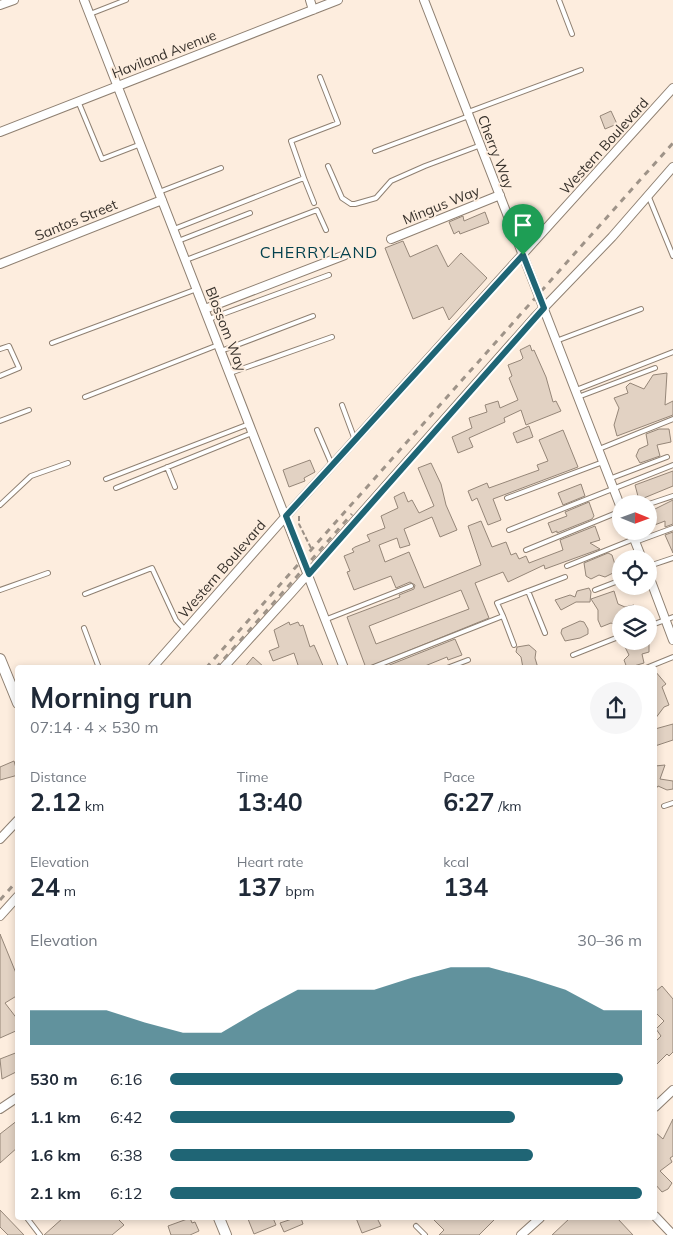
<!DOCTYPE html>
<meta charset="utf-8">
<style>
body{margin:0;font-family:Mulish,sans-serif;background:#f6f6f7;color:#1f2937;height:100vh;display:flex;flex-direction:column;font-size:19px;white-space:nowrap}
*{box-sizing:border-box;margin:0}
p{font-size:16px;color:#747a83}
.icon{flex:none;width:28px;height:28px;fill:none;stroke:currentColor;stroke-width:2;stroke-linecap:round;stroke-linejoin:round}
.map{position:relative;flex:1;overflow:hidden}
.panel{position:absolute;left:15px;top:665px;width:642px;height:555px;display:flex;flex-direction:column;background:#fff;border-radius:5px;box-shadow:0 2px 8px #0003}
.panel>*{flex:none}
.needle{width:32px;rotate:91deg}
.controls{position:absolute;left:612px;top:495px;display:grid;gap:10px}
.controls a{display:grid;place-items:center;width:45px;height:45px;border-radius:50%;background:#fff;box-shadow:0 2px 8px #0003;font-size:25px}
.pin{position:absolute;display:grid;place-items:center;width:42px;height:42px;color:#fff;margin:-51px -21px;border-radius:50% 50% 50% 0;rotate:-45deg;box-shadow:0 0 5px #0007}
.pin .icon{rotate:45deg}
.round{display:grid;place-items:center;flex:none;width:52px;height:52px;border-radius:26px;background:#f6f6f7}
.summary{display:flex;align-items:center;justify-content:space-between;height:85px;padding:0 15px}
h1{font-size:28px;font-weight:700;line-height:38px}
.metrics{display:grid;grid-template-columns:repeat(3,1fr);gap:8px;height:85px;padding:5px 15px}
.metrics div{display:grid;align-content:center}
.metrics b{font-size:25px;font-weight:700}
.metrics small{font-size:14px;font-weight:400}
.metrics p{font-size:14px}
.chart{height:140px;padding:10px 15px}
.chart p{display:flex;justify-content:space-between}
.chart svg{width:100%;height:90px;margin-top:5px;fill:#1f6575;opacity:.7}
ul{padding:0 15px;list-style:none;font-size:16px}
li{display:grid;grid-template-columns:80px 60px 1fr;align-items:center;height:38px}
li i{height:12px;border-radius:6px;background:#1f6575}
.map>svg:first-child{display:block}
.building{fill:#e2d2c3;stroke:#958678;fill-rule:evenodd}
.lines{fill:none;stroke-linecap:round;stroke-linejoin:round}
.service-casing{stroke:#8f8072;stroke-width:6}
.minor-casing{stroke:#8f8072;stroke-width:10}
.tertiary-casing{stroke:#8f8072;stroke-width:12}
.path{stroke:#9a8f85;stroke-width:2;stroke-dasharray:5 2.5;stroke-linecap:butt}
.service{stroke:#fff;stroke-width:4}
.minor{stroke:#fff;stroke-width:8}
.tertiary{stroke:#fff;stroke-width:10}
.rail{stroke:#9e9388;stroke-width:3;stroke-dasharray:6 6;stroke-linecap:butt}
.route-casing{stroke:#fff;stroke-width:10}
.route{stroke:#1f6575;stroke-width:6}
.labels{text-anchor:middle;stroke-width:4;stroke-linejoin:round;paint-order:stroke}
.street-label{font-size:14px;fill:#37312b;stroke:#fdedde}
.quarter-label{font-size:16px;letter-spacing:1px;fill:#03414e;stroke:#fdedde}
</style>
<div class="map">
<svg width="673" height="1235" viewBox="0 0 673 1235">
<rect width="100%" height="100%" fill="#fdedde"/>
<path class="building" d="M611,111L617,124L605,129L600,116Z
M485,212L489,223L460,234L459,231L454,234L449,222L463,216L464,221Z
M403,241L410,257L437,245L448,267L461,253L487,278L449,320L443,307L413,319L385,248Z
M530,345L532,351L534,350L546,377L553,402L556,401L561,411L526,425L521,410L504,418L505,422L469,438L473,447L458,453L452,437L472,428L469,418L487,412L485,405L498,401L500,408L518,400L509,378L512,376L508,365L521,360L523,358L520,350Z
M667,373L665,405L673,401V415L617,436L614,425L619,408L614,398L628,393L626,387L630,383L644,389L653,375Z
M529,426L533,437L517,443L513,433Z
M659,429H669L671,442L657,445L660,456L640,463L636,456L639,449L648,445L646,434Z
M563,430L578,467L493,499L501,520L488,525L477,498L472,501L468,491L487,483L489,488L539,470L537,465L548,461L539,440Z
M310,460L315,472L304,478L305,481L289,487L283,470Z
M431,463L441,484L446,505L457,530L440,537L432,517L404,529L410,545L400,548L397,538L379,545L385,562L409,552L424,588L481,565L468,526L481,521L492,547L506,542L511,555L516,553L519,559L526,556L529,563L563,550L560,540L595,526L600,540L590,543L600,549L545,569L544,565L508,582L503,572L475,583L489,618L366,668L347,617L400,597L399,595L414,589L415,585L410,582L396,588L391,576L354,590L347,572L350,571L344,556L354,552L352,549L355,547L370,541L367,535L385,528L381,516L398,508L394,497L404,492L408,502L412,500L419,513L434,506L418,468ZM461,590L469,609L376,644L369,626Z
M673,471V486L639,500L635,485Z
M581,484L585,496L563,505L558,493Z
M673,500V524L665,527V521L652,526L655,518L653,510Z
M589,502L594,516L592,519L557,533V531L552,533L548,523L567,516L565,512Z
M673,532V553L665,535Z
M608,553L612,555L617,571L605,577L599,575L591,579L586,576L584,563Z
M589,588L591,592L590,602H576L561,610L555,600L570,595L575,597L577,591Z
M614,591L618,604L625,607L634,605L635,611L640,614H621V627L611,623L601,627L598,620V610L591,599Z
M580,621L584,622L588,629V634L580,638L565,641L561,633L562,629Z
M289,622L290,625L298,622L300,626L303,625L310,647L314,645L324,668H299L294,653L273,661L269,651L279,647L274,630Z
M455,639L462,655L448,660L447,657L420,668H382Z
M626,641H649V652L642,654L644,663L627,668L624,660L629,655L624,645Z
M529,645L536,651L535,658L538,668H523L521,657L516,652L517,647Z
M253,657L265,668H244Z
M655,671L666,684L662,687L669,705L664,707L655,719Z
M673,724V740L655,746V729Z
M14,761L18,775L0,780V767Z
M665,765L660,779L673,781V789L667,790L658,786L655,790V766Z
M0,934L18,978V995L5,1003L18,1020V1030L0,1038Z
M662,986L673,999V1052L669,1056L667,1054L655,1066V1042L661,1036L656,1029L664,1021L655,1012V992Z
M18,1052V1071L2,1079L0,1059Z
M673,1119V1156L670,1158L672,1162L660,1171L672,1183L668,1189L662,1192L655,1184V1132L663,1139Z
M18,1120V1147L0,1163V1134Z
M0,1210L24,1235H8L0,1227Z
M63,1218H117L124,1225L112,1235H44Z
M190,1218L192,1223L195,1222L199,1231L190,1235H171L168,1226Z
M253,1218H273L276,1225L254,1234L248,1219Z
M295,1218H301L303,1224L284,1232L280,1223Z
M356,1218H377L381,1226L362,1233Z
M432,1218H496L479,1235H439L444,1230Z
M570,1218H617L633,1235H552Z"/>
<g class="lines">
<g class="service-casing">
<path id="service" d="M559,0L572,34
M90,14L126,0
M78,101L102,159L141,144
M468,112L581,70
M375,151L469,116
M328,166L342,198L351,204H355L376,198L391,181L425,166L481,145
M304,178L291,141L338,123L320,77
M159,192L221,168
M648,195L673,256
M174,229L304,178L314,203
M178,241L250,213
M186,260L317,210L326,230
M209,319L329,275
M556,341L641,309
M52,343L197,289
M0,349L9,346L19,368L0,376
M221,351L313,316
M230,373L332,337
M576,390L673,352
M85,397L218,345
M578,397L655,368
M342,405L355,440
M0,421L29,410
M317,430L332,465
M599,449L673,419
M167,467L175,487
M106,479L249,424
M609,479L667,457
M116,488L252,433
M507,498L603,462
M649,504L673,496
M0,505L31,476L68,463
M509,530L673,465
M635,542L673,528
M526,550L621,511
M567,566L634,539
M649,566L673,558
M0,590L48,573
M595,590L621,580
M528,591L545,633
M85,594L152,568L176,620L185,630
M503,616L497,603L565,577
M327,619L411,586
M649,626L673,617
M84,628L99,668
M573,655L621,636
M371,668L503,616L514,645
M447,668L468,660
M646,668L673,657
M664,806L673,803
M27,1218L40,1235
M416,1226L425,1235"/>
</g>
<g class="minor-casing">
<path id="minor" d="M84,0L344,668
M310,0L313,10
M424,0L621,508
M0,5L14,0
M0,132L338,0
M391,239L500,195
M0,264L162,200
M205,309L345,255
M631,531L642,559
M649,576L673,640
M152,668L286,516L673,88
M223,668L292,592L534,318L612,237L673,167
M0,839L18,820
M0,916L18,896
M655,1107L673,1090
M0,1109L18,1097
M655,1216L673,1235
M521,1235L540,1218"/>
</g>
<g class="tertiary-casing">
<path id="tertiary" d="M0,659L18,703
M219,1218L226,1235"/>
</g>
<path class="path" d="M299,516V524L311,548"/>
<use href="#service" class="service"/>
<use href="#minor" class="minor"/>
<use href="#tertiary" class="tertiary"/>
<path class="rail" d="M206,668L673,143
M216,668L352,514
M0,900L18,880"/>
</g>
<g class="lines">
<g class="route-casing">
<path id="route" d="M523,255L544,308L309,574L286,516Z"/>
</g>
<use href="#route" class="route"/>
</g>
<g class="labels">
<g class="street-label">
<text transform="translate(164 54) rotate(-21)" y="5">Haviland Avenue</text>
<text transform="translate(604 146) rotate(-48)" y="5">Western Boulevard</text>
<text transform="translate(496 152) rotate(69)" y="5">Cherry Way</text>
<text transform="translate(441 205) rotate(-22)" y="5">Mingus Way</text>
<text transform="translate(76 220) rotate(-22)" y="5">Santos Street</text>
<text transform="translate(226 329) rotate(69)" y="5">Blossom Way</text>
<text transform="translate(222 569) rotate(-49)" y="5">Western Boulevard</text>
</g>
<g class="quarter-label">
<text x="319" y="258">CHERRYLAND</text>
</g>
</g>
</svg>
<div class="controls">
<a><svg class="needle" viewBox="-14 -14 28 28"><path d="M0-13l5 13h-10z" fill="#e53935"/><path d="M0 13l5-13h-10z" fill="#747a83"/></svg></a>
<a><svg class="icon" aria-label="locate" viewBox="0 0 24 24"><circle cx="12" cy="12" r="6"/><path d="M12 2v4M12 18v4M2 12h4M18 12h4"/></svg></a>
<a><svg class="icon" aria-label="layers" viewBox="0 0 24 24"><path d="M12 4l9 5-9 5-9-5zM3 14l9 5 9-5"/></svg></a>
</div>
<div class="pin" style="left:523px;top:255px;background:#1e9e55"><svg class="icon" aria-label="arrive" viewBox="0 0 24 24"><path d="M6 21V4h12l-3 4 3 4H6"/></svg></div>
<section class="panel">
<div class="summary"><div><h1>Morning run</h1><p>07:14 · 4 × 530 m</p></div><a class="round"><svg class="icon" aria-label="share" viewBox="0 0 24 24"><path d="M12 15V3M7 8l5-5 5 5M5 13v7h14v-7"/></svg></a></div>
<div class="metrics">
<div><p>Distance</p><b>2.12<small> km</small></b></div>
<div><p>Time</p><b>13:40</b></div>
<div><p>Pace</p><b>6:27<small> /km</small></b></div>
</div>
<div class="metrics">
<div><p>Elevation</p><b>24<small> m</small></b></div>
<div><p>Heart rate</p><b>137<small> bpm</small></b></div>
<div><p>kcal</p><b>134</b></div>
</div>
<div class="chart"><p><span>Elevation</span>30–36 m</p>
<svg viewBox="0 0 160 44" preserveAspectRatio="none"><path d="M0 44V27L10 27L20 27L30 33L40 38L50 38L60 27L70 17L80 17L90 17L100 11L110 6L120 6L130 11L140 17L150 27L160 27V44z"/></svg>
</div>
<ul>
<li><b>530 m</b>6:16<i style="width:96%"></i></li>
<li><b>1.1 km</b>6:42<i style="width:73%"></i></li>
<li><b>1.6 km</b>6:38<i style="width:77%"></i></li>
<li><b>2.1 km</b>6:12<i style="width:100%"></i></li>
</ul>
</section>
</div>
